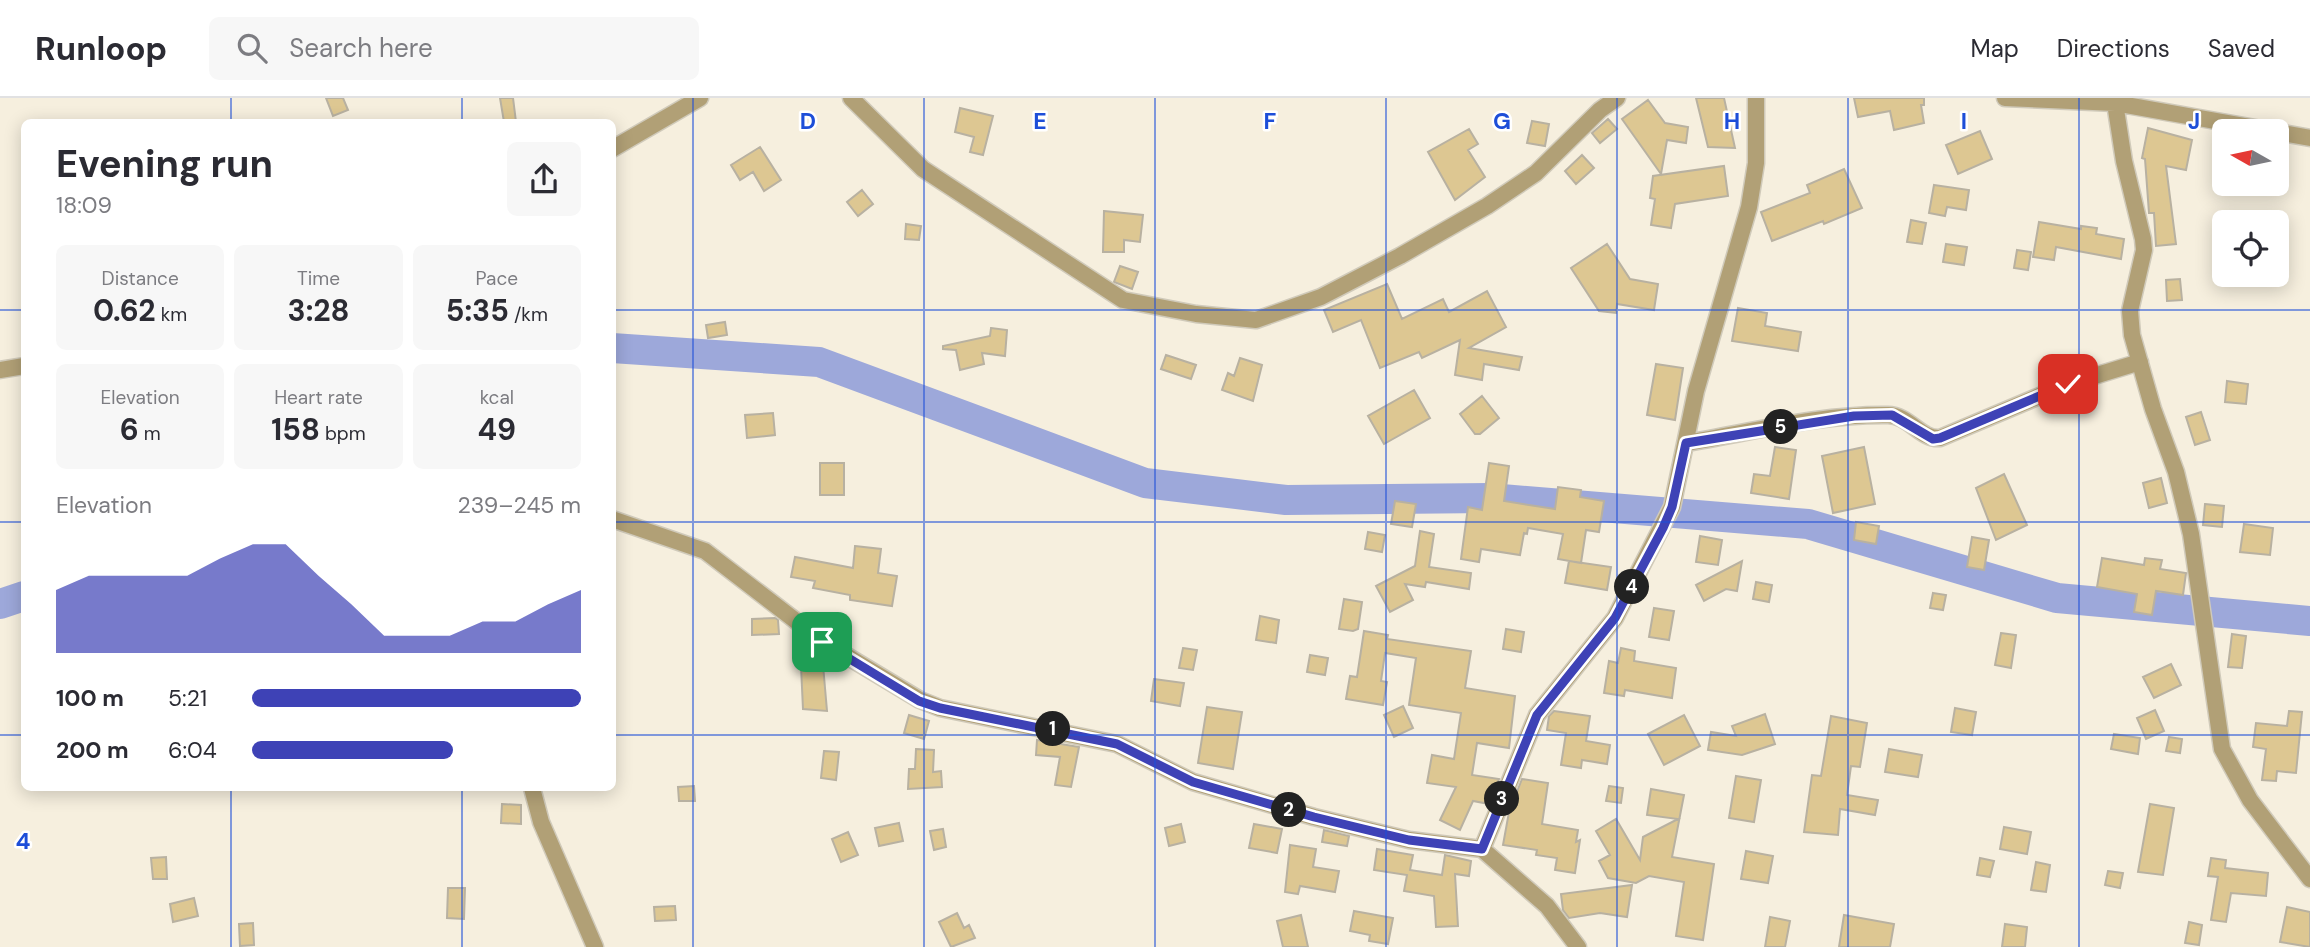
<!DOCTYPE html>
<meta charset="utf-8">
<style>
body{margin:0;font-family:"DM Sans",sans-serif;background:#f7f7f7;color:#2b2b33;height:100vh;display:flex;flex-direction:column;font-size:26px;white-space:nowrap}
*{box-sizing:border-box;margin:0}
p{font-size:23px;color:#7c7c81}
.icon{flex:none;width:38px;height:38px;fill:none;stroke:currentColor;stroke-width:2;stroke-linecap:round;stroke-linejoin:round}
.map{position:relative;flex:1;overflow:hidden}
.sheet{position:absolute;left:21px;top:21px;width:595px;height:672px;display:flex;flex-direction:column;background:#fff;border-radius:10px;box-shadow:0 4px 18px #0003}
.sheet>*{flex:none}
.needle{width:46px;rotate:279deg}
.buttons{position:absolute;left:2212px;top:21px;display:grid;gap:14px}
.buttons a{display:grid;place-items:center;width:77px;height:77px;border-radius:10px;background:#fff;box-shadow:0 4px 18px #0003;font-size:35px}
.pin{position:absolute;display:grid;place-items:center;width:60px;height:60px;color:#fff;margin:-30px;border-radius:14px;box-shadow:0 4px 10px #0006}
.km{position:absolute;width:35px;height:35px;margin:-18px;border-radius:50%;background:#222;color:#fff;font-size:19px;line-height:35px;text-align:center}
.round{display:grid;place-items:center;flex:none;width:74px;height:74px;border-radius:10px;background:#f7f7f7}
.head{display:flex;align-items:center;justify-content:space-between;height:119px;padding:0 35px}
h1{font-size:38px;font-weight:700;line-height:52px}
.figures{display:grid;grid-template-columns:repeat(3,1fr);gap:10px;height:119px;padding:7px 35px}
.figures div{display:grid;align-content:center;border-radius:10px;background:#f7f7f7;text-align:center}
.figures b{font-size:30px;font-weight:700}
.figures small{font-size:19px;font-weight:400}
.figures p{font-size:19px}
.chart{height:196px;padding:14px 35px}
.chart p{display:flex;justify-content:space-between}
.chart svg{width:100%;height:126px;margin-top:7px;fill:#3e42b6;opacity:.7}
ul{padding:0 35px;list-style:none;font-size:23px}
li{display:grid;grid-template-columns:112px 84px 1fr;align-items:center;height:52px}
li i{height:18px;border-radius:9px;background:#3e42b6}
header{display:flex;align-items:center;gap:42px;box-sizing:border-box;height:98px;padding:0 35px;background:#fff;border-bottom:2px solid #e1e1e2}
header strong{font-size:33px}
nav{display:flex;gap:38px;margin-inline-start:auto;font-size:24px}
.search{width:490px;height:63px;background:#f7f7f7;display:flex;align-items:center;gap:18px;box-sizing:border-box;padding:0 24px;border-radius:10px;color:#7c7c81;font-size:26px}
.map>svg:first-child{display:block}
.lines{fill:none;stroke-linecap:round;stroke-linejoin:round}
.river{stroke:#9da8da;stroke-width:30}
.building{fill:#ddc792;stroke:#b8b1a1;stroke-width:2}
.street-casing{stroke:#d0caba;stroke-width:19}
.street{stroke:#b1a076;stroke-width:16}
.route-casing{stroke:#fff;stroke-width:14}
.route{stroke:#3e42b6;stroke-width:9}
.grid{fill:none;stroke:#1d4ed8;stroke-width:2;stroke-opacity:0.55}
.grid-label{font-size:23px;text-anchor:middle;font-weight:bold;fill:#1d4ed8;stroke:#fff;stroke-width:5;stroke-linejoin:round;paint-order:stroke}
</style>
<header>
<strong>Runloop</strong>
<div class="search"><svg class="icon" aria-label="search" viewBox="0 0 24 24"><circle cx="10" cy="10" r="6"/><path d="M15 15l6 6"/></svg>Search here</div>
<nav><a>Map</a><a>Directions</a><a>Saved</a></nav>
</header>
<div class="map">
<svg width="2310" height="849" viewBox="0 0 2310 849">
<rect width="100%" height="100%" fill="#f6efde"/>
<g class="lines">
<path class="river" d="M612,250L819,264L1145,385L1286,402L1490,400L1808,426L2057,500L2310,523
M0,506L24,498"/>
</g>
<path class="building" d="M326,0H343L348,12L333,18Z
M500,0H513L516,24H504Z
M1696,0H1724L1735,50L1708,49Z
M1854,0H1924V7H1921L1924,25L1894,32L1890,13L1858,19Z
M1648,2L1665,25L1688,29L1686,45L1667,42L1661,76L1622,21Z
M960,10L993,18L983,57L970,54L974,39L955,34Z
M1608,21L1617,31L1600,45L1592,35Z
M1532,23L1549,26L1545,48L1527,45Z
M2148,30L2192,42L2186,72L2166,68L2176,146L2156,148L2154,115H2149L2145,61L2142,60Z
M1469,31L1478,46L1468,52L1485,79L1455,102L1428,54Z
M1980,33L1992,61L1958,76L1946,47Z
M760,49L781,82L764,93L753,74L740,82L731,67Z
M1582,57L1594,70L1576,86L1565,73Z
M1724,68L1728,98L1675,106L1671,130L1651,127L1655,101L1650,100L1653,78Z
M1844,71L1862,110L1824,126L1823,123L1772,143L1761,114L1810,95L1807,87Z
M1934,87L1969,92L1966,112L1947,109L1945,118L1929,115Z
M862,92L873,106L858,118L847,104Z
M1104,113L1143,117L1140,144L1124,142V154H1103Z
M1911,122L1926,125L1922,146L1907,144Z
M2039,124L2081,131V128L2097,130L2096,136L2124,141L2121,161L2056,149L2054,162L2033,159Z
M906,126L921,128L919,142L905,141Z
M1607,146L1630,181L1658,186L1654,212L1617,206L1616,215L1599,213L1571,170Z
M1946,146L1967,149L1964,167L1943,164Z
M2017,152L2031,154L2028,172L2014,170Z
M1120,168L1138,174L1132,191L1114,184Z
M2180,181L2182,202L2167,203L2166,182Z
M1387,186L1402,221L1443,201L1449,214L1487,193L1506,229L1469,250L1522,259L1519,272L1484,266L1482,282L1455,277L1460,242L1422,260L1419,254L1380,270L1361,222L1333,234L1324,212Z
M1738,210L1767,215L1765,228L1801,234L1798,253L1732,243Z
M725,224L727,237L708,240L706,227Z
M991,230L1007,232L1005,258L982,255L984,266L960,272L956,252L943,251V248L990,238Z
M1166,257L1196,267L1191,281L1161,271Z
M1240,260L1262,267L1253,303L1222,292L1228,275L1234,278Z
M1656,266L1683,270L1675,322L1647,317Z
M2227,283L2248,286L2246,306L2225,304Z
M1414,292L1430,320L1384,346L1368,318Z
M1482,298L1499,320L1480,336H1475L1460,316Z
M2201,314L2210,342L2195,347L2186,319Z
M773,315L775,337L747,340L745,317Z
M1775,349L1796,352L1789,401L1751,395L1754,376L1770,378Z
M1864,349L1875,406L1833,415L1822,358Z
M820,365H844V397H820Z
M1489,365L1509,368L1504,403L1555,411L1558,389L1581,392L1580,399L1604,403L1599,434L1586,432L1581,465L1558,461L1563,436L1528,430L1527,436L1524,435L1520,457L1481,451L1479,464L1461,461L1468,409L1482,412Z
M2004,376L2027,427L1996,442L1976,390Z
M2161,380L2167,405L2149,410L2143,385Z
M1395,403L1416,406L1412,429L1391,426Z
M2205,406L2224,408L2222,429L2203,427Z
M1856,424L1879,428L1876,446L1854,442Z
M2244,426L2273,430L2270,457L2240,454Z
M1420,433L1434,436L1429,469L1471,475L1469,491L1426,484L1425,489L1405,486L1413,502L1390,514L1376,488L1415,468Z
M1368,434L1385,437L1382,454L1365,451Z
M1700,438L1722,442L1718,467L1696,464Z
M1972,439L1989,442L1984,472L1967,469Z
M855,448L881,451L878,475L897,478L892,508L850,502V497L813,490L815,483L791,479L795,459L853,470Z
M2102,460L2144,467L2145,460L2162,462L2160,471L2186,475L2183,497L2156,493L2152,517L2134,514L2137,496L2097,489Z
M1569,463L1611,469L1607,492L1565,485Z
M1742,463L1737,493L1726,491L1704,503L1696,487Z
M1756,484L1772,487L1769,504L1753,501Z
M1933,495L1946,497L1943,512L1930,510Z
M1344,501L1362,504L1358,531L1353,533L1339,531Z
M1654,510L1674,513L1669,542L1649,539Z
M1260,518L1279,522L1276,545L1256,542Z
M775,520L778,522L779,536L752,537V521Z
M1506,531L1524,534L1521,554L1503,551Z
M1364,533L1388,537L1387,541L1471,553L1465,590L1515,598L1509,650L1477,645L1472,677L1499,681L1489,706L1473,703L1460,732L1440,722L1456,689L1427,685L1432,657L1454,661L1461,615L1409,607L1416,560L1385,555L1381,583L1387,584L1383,607L1346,601L1350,578L1357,579Z
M2001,535L2016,537L2011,570L1995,567Z
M2232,536L2246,538L2242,570L2228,569Z
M1183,550L1197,552L1193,572L1179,570Z
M1621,550L1635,553L1634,563L1676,570L1672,600L1625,592L1624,598L1604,595L1609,563L1618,565Z
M1310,557L1328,560L1325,577L1307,574Z
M2171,566L2181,587L2154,600L2143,579Z
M823,567L827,613L803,611L801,568Z
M1154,581L1184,585L1180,608L1151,603Z
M1403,608L1413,630L1394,639L1384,617Z
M1207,609L1242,614L1233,671L1198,665Z
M1955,610L1976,614L1972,637L1951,634Z
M2155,612L2164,633L2146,641L2137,620Z
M1554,613L1590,618L1586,643L1610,647L1607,666L1582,662L1581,670L1561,667L1566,635L1547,632L1549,618Z
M2289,613L2302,614L2296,675L2277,673L2276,683L2262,682L2266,651L2253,649L2256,625L2287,628Z
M1765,616L1775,646L1742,657L1708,652L1711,634L1736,638L1732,628Z
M909,617L929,623L924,641L904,635Z
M1684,617L1700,648L1664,667L1648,636Z
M1831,618L1867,625L1860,669L1851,668L1847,697L1878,702L1875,717L1840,711L1838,737L1804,734L1812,677L1821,678Z
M2114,636L2140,640L2138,656L2111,651Z
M2169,639L2182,641L2180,655L2166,653Z
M1037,642L1079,649L1071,689L1055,687L1060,659L1036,657Z
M916,651L934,652L933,674L941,673L942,689L908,691L909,671H915Z
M1889,651L1922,657L1918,679L1885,674Z
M824,653L839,654L836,682L821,680Z
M1736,678L1761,682L1754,724L1729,720Z
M1522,681L1548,685L1542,726L1578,732L1576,744L1580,742L1575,775L1555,772L1557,760L1536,757L1537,752L1503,747L1509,714Z
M694,688L695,703H679L678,689Z
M1609,688L1623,690L1621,705L1606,703Z
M1651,691L1684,697L1672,759L1714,766L1703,842L1676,838L1684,784L1649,778L1636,785L1608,780L1599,763L1610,757L1596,733L1616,721L1640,762L1643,739L1678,721L1647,717Z
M502,706L521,707V726L501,725Z
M2150,706L2174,710L2163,777L2138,774Z
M899,725L903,743L879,748L875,730Z
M1181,726L1185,744L1169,748L1165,730Z
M1254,726L1282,731L1277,755L1249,750Z
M2004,729L2031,734L2027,756L2000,751Z
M943,731L946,749L934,752L930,733Z
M1324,732L1349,738L1347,748L1322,744Z
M848,734L858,757L841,764L832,741Z
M1290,747L1316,751L1313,769L1339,773L1335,794L1300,788L1298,796L1285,794Z
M1377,751L1413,757L1410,772L1442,777L1445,757L1471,763L1469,778L1455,776L1458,828L1436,829L1434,798L1404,793L1407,777L1374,772Z
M1746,753L1773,758L1768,785L1741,781Z
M166,759L167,781H153L151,760Z
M1980,760L1994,763L1990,779L1977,777Z
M2211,760L2226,762L2225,770L2268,775L2266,798L2231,795L2226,824L2211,822L2218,779L2208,778Z
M2036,764L2050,767L2046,794L2031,792Z
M2108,773L2123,775L2120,790L2105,787Z
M1632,787L1627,819L1600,815L1569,820L1563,812L1561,796Z
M448,790H465L464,821L447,820Z
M194,800L198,818L173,824L170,806Z
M675,808L676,822L655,823L654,809Z
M2287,809L2310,814V849L2280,844Z
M1354,813L1393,820L1388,846L1369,843L1370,837L1350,833Z
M957,815L964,830L969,827L975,840L951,849L939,824Z
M1301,817L1308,849H1283L1277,823Z
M1844,817L1894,826L1890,849H1839Z
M1770,819L1790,823L1785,849H1765Z
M2189,824L2202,827L2199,847L2185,845Z
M253,825L254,847L240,848L239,826Z
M2005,826L2027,829L2025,849H2002Z"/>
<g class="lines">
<g class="street-casing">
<path id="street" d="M851,0L923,71L1123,202L1196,216L1256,222L1321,199L1400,158L1487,108L1536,75L1600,12L1617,0
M2005,0L2115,5L2272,33
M2115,5L2124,63L2143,141L2144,152L2130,213L2132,237L2153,311L2176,374L2191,436L2222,651L2250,702L2310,781
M2277,34L2310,40
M612,51L700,0
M0,272L24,268
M1686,345C1752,334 1821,316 1888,317C1909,317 1921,342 1940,340L2068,286L2140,264
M612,421L705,453L822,543L920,602L940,610L1117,646L1193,684L1314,719L1409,742L1482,751L1547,808L1578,849
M532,690L541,724L595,849
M1482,751L1537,617L1615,520L1672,409L1696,293L1749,109L1756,65V0"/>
</g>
<use href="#street" class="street"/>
</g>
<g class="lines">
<g class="route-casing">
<path id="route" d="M822,544L919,603L940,610L1117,646L1193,684L1314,719L1409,742L1482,751L1537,617L1615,520L1663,430L1672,409L1686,345L1854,318L1892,317L1933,341L1940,340L2068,286"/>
</g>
<use href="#route" class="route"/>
</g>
<path class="grid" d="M231,0V24M462,0V24M693,0V849M924,0V849M1155,0V849M1386,0V849M1617,0V849M1848,0V849M2079,0V849M0,212H24M612,212H2310M0,424H24M612,424H2310M0,637H24M612,637H2310M231,690V849M462,690V849"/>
<g class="grid-label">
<text x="808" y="31">D</text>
<text x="1040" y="31">E</text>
<text x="1270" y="31">F</text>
<text x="1502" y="31">G</text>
<text x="1732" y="31">H</text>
<text x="1964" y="31">I</text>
<text x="2194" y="31">J</text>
<text x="23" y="751">4</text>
</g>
</svg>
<div class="buttons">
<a><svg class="needle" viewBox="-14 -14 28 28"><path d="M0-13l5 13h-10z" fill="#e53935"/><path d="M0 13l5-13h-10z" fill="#7c7c81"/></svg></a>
<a><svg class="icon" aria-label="locate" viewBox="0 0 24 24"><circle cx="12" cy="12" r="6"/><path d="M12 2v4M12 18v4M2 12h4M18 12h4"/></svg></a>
</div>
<div class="pin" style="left:822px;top:544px;background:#1e9e55"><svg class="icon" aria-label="arrive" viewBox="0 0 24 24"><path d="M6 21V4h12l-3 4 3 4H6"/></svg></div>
<div class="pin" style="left:2068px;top:286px;background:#d93025"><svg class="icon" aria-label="check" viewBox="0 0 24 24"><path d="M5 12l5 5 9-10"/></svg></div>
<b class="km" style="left:1053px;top:631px">1</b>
<b class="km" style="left:1289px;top:712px">2</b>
<b class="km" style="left:1502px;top:701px">3</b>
<b class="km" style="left:1632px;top:489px">4</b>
<b class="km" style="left:1781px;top:329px">5</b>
<section class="sheet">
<div class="head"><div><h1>Evening run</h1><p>18:09</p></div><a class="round"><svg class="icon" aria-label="share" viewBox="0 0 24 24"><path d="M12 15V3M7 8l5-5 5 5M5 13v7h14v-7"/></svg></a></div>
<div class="figures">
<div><p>Distance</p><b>0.62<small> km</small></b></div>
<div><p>Time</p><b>3:28</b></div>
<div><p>Pace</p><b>5:35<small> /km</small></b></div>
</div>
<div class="figures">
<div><p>Elevation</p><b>6<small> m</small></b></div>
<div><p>Heart rate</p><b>158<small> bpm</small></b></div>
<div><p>kcal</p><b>49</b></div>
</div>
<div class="chart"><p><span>Elevation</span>239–245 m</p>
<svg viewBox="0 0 160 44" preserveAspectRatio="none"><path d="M0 44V22L10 17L20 17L30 17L40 17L50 11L60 6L70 6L80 17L90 27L100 38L110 38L120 38L130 33L140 33L150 27L160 22V44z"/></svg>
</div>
<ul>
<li><b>100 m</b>5:21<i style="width:100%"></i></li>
<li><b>200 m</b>6:04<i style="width:61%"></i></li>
</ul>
</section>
</div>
